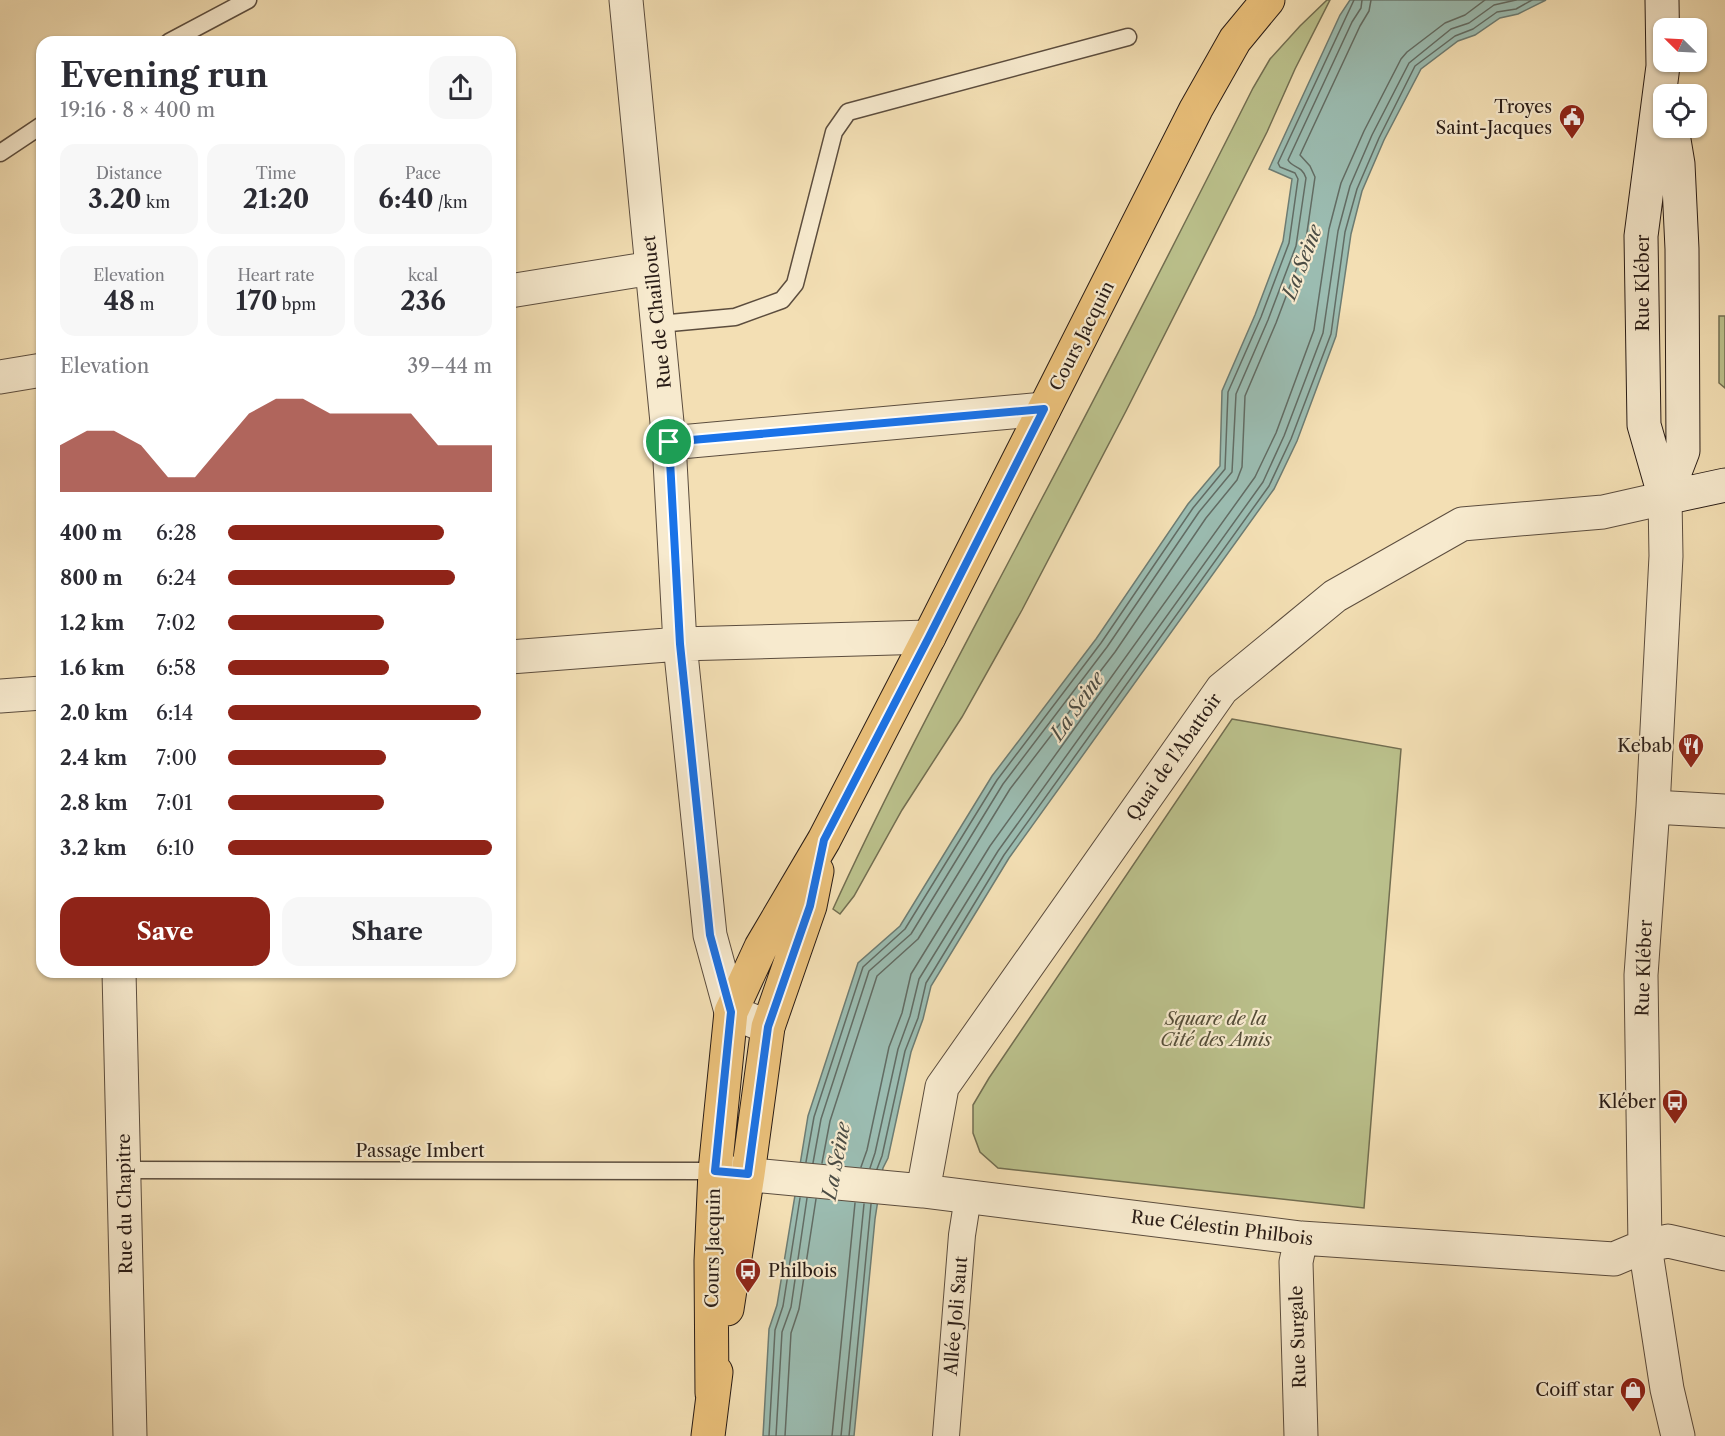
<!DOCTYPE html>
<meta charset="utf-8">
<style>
body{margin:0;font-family:"Libre Caslon Text",serif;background:#f7f7f7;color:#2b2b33;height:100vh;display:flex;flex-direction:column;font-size:22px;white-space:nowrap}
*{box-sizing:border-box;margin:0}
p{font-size:20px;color:#7c7c81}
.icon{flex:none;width:33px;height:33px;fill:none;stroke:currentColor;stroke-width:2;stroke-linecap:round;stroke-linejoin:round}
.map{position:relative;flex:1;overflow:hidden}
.panel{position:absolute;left:36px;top:36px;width:480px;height:942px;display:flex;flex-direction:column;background:#fff;border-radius:18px;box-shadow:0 2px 4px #0004}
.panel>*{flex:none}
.needle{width:39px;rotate:294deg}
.tools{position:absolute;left:1653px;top:18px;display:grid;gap:12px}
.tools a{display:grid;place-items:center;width:54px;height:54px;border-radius:12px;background:#fff;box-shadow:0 2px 4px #0004;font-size:30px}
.pin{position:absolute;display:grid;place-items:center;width:51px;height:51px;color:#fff;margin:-26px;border:3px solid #fff;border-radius:50%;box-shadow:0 2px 6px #0007}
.round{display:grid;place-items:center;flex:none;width:63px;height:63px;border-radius:18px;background:#f7f7f7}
.head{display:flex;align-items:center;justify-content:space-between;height:102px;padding:0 24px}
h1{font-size:33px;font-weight:800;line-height:45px}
.metrics{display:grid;grid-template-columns:repeat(3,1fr);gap:9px;height:102px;padding:6px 24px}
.metrics div{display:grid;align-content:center;border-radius:15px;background:#f7f7f7;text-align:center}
.metrics b{font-size:26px;font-weight:800}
.metrics small{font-size:16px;font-weight:400}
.metrics p{font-size:16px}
.chart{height:168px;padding:12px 24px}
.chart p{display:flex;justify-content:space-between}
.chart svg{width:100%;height:108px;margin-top:6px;fill:#8f2418;opacity:.7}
.primary-button{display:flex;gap:12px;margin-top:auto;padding:12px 24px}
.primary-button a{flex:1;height:69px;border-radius:18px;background:#8f2418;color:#fff;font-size:24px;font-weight:800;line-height:69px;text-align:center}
.primary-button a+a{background:#f7f7f7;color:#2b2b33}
ul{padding:0 24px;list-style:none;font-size:20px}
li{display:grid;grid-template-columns:96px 72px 1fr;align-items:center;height:45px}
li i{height:15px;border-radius:8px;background:#8f2418}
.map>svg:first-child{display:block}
.green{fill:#bbc18c;stroke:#726e51;stroke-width:1.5}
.water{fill:#9bbcb1;stroke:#6d7c73;stroke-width:1.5}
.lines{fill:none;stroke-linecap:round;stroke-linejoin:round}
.shore{stroke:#626c64;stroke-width:1.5}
.service-casing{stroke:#5c4d3e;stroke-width:19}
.pedestrian-casing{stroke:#5c4d3e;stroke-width:28}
.minor-casing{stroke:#5c4d3e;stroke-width:35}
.secondary-casing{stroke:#291c16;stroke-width:35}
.primary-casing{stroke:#291c16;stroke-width:35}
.service{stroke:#f7eace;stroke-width:16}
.pedestrian{stroke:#f7eace;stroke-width:26}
.minor{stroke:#f7eace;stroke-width:33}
.secondary{stroke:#f7eace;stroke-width:33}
.primary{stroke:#eac07a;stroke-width:33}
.route-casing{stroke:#fff;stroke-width:12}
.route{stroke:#1a73e8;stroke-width:8}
.labels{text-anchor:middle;stroke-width:4.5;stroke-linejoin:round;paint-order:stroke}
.poi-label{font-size:18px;fill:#291c16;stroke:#f7eace;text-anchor:end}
.street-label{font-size:18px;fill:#291c16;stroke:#f7eace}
.park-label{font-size:18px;font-style:italic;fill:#554e39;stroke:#f7eace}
.water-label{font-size:20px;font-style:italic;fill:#4b4c44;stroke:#f7eace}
</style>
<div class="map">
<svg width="1725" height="1436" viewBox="0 0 1725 1436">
<rect width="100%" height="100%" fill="#f3dfb4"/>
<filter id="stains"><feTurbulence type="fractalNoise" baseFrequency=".00333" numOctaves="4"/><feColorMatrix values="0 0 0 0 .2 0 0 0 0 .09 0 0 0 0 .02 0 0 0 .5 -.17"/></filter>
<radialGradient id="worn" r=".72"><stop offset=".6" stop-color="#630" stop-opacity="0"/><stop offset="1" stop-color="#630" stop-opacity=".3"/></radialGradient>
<path class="green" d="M1327,0H1330L1295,69L1267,132L1126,411L1022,610L962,717L902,810L854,896L840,914L833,909C896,771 969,638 1039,504C1112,366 1183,227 1253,88L1270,59L1300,26Z
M1719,316H1725V388L1719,383Z
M1232,719L1401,749L1364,1208L998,1168L980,1152L973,1133V1105L989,1078Z"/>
<path class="water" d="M1350,0H1546L1518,14L1500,18L1475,35L1458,41L1421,69L1384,140L1362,191L1351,234L1336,336L1297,441L1274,489L1009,858L931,986L923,1019L911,1052L888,1158L883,1168L875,1219L854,1436H763L769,1329L777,1305L808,1116L858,963L900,926L992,776L1096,639L1188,504L1220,466L1222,391L1255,315L1283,241L1292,179L1269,169L1340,15Z"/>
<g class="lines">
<path class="shore" d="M806,1162L814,1117L863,967L905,929L997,780L1101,643L1193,508L1225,469L1228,392L1261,317L1289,243L1298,179L1295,173L1280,167L1278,163L1354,0
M813,1163L821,1119L869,971L911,934L1003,784L1107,647L1199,512L1232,472L1236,394L1268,320L1296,246L1306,178C1302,165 1292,168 1288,160L1352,22L1361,8L1362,0
M822,1163L830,1121L877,976L918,939L1010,789L1115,652L1206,518L1237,480L1242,467L1245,396L1276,323L1305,246L1315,177L1310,166L1300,155L1360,26L1369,11L1371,0
M861,1167L867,1150L889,1047L902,1013L911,974L990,846L1255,477L1276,433L1314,330L1329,229L1341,183L1364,131L1401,59L1407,52L1445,23L1465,15L1485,0
M870,1168L875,1153L898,1049L910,1016L919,979L998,851L1263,482L1284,436L1323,333L1338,231L1350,186L1372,135L1409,63L1451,29L1469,23L1494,5L1516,0
M877,1169L882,1156L905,1051L918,1018L926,983L1004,855L1269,486L1291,439L1331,334L1345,232L1357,189L1379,138L1415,66L1455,36L1473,29L1497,12L1516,9L1532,0
M769,1436L775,1330L783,1306L800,1198
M776,1436L782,1332L791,1307L807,1198
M785,1436L791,1333L799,1309L816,1199
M832,1436L855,1203
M841,1436L864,1204
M849,1436L871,1204"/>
<g class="service-casing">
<path id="service" d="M169,42L248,0
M0,153L42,125
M659,324L735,317L782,300L795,284L834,132L848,112L1128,37
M124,1170L715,1171"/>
</g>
<g class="pedestrian-casing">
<path id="pedestrian" d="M946,1436L962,1235L968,1197"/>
</g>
<g class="minor-casing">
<path id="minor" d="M626,0L669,443L680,644L710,935L731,1012L768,1027
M510,291L652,268
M0,377L42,370
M669,443L1044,409
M510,657L680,644L929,637
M0,696L42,693
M1653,807L1725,811
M119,972L130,1436
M720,1172L923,1191L1301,1238L1614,1259L1645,1246L1668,1241L1725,1254
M923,1191L942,1087L1222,689L1335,596L1462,524L1603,512L1665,498L1666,556L1653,807L1641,975L1645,1246L1667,1389L1678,1436
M1301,1238L1296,1262L1301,1436"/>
</g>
<g class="secondary-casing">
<path id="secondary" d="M1662,0L1663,66L1641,236L1644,425L1665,498
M1665,498L1683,451L1682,249L1678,164L1672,128
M1665,498L1725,485"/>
</g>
<g class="primary-casing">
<path id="primary" d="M727,1309L748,1174L768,1027L810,906L817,871
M712,1393L711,1261L715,1171L731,1012L761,947L824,840L929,637L1196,109L1235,40L1268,0
M708,1436L716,1372"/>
</g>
<use href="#service" class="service"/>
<use href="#pedestrian" class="pedestrian"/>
<use href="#minor" class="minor"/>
<use href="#secondary" class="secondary"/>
<use href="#primary" class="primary"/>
</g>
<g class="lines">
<g class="route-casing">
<path id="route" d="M1044,409L929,637L824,840L810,906L768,1027L748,1174L715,1171L731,1012L710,935L680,644L669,442Z"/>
</g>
<use href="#route" class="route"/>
</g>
<defs>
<g id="civic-pin" transform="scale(1.35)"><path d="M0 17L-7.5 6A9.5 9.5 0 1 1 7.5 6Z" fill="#8f2418" stroke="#f7eace"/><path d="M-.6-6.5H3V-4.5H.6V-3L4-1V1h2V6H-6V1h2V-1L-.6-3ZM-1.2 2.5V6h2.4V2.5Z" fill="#fff"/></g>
<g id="restaurant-pin" transform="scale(1.35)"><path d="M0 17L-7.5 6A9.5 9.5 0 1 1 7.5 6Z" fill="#8f2418" stroke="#f7eace"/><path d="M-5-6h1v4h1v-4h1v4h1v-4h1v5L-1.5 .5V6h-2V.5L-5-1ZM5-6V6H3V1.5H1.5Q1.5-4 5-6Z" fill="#fff"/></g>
<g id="bus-pin" transform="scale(1.35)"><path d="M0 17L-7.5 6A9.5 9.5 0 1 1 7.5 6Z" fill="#8f2418" stroke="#f7eace"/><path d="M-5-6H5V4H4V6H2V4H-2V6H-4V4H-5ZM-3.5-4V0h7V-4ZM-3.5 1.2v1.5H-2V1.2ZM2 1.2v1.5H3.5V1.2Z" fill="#fff"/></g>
<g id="shop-pin" transform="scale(1.35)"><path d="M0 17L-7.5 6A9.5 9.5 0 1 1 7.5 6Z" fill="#8f2418" stroke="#f7eace"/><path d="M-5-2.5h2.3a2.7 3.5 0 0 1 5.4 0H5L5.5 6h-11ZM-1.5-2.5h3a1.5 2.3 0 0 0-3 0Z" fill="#fff"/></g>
</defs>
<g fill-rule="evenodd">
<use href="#civic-pin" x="1572" y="117"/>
<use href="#restaurant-pin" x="1691" y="746"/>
<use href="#bus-pin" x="1675" y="1102"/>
<use href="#bus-pin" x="748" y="1271"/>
<use href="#shop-pin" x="1633" y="1390"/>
</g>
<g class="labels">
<g class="poi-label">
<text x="1552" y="113">Troyes<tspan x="1552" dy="21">Saint-Jacques</tspan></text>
<text x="1672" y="752">Kebab</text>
<text x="1656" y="1108">Kléber</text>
<text x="768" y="1277" text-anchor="start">Philbois</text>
<text x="1614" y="1396">Coiff star</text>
</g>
<g class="street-label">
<text transform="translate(1643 283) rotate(-90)" y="6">Rue Kléber</text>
<text transform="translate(657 312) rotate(-96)" y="6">Rue de Chaillouet</text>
<text transform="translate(1082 336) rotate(-63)" y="6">Cours Jacquin</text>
<text transform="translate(1174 757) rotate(-55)" y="6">Quai de l'Abattoir</text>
<text transform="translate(1644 968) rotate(-88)" y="6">Rue Kléber</text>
<text x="420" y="1157">Passage Imbert</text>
<text transform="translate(125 1204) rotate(-91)" y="6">Rue du Chapitre</text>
<text transform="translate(1222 1228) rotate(7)" y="6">Rue Célestin Philbois</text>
<text transform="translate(713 1248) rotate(-89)" y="6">Cours Jacquin</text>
<text transform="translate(956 1316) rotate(-85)" y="6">Allée Joli Saut</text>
<text transform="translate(1298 1337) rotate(-92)" y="6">Rue Surgale</text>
</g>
<g class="park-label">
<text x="1216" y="1025">Square de la<tspan x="1216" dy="21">Cité des Amis</tspan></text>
</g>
<g class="water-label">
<text transform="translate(1302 262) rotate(-69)" y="7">La Seine</text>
<text transform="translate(1077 706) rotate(-55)" y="7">La Seine</text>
<text transform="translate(836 1161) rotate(-79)" y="7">La Seine</text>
</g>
</g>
<rect width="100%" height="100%" filter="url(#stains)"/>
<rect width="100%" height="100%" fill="url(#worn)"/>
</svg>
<div class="tools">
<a><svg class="needle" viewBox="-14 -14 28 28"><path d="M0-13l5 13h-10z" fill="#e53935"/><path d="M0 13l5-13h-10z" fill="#7c7c81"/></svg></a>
<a><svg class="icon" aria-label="locate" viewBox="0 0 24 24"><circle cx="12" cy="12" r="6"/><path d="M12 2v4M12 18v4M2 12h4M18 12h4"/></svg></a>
</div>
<div class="pin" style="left:669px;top:442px;background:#1e9e55"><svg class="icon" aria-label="arrive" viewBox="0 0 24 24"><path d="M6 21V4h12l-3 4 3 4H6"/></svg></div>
<section class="panel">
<div class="head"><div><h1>Evening run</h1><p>19:16 · 8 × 400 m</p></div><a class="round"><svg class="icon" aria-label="share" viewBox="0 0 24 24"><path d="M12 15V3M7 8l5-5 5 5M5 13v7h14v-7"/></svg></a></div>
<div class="metrics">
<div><p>Distance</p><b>3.20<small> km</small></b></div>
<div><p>Time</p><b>21:20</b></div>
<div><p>Pace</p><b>6:40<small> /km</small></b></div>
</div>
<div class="metrics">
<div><p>Elevation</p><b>48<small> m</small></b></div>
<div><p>Heart rate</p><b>170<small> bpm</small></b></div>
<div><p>kcal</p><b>236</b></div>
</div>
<div class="chart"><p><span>Elevation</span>39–44 m</p>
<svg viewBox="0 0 160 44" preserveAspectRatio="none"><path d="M0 44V25L10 19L20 19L30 25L40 38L50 38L60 25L70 12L80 6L90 6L100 12L110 12L120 12L130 12L140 25L150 25L160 25V44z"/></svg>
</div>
<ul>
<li><b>400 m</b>6:28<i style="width:82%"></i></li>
<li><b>800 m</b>6:24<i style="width:86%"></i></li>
<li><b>1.2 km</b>7:02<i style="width:59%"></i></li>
<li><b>1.6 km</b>6:58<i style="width:61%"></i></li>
<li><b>2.0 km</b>6:14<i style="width:96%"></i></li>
<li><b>2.4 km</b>7:00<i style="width:60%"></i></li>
<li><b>2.8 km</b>7:01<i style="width:59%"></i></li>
<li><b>3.2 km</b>6:10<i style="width:100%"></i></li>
</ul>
<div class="primary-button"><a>Save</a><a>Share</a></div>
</section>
</div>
